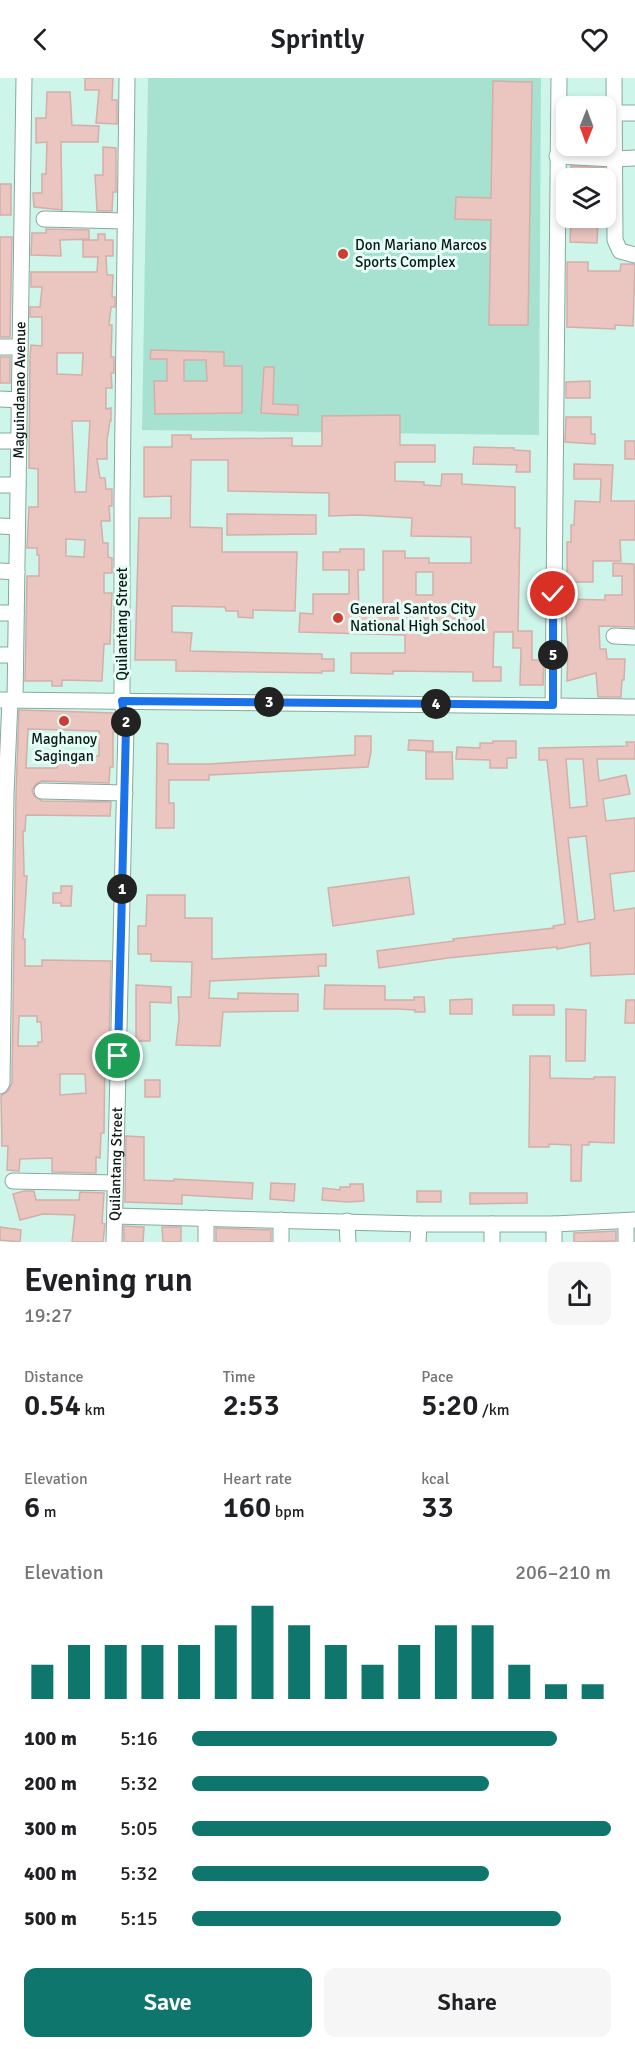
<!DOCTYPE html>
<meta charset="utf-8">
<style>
body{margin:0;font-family:Signika,sans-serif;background:#f6f6f6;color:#202124;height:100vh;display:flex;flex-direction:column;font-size:22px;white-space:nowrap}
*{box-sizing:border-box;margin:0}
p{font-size:20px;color:#757577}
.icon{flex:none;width:33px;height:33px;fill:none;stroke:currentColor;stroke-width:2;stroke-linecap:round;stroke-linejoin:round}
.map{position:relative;height:1164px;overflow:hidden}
.panel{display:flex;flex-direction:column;background:#fff;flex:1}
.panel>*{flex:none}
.needle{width:39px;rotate:181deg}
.tools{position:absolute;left:556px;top:18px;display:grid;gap:12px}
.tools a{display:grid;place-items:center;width:60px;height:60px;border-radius:12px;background:#fff;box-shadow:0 3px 9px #0003;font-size:30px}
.pin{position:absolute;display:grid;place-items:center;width:51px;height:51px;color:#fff;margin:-26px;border:3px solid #fff;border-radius:50%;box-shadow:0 2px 6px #0007}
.km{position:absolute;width:30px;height:30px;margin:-15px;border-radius:50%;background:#222;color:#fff;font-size:16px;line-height:30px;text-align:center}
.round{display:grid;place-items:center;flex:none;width:63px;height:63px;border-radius:12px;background:#f6f6f6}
.overview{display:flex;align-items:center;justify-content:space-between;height:102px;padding:0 24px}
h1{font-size:33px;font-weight:600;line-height:45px}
.figures{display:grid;grid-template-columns:repeat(3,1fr);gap:9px;height:102px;padding:6px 24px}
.figures div{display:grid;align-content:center}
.figures b{font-size:30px;font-weight:600}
.figures small{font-size:16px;font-weight:400}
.figures p{font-size:16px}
.chart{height:168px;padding:12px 24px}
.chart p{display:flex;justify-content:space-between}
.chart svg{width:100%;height:108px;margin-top:6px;stroke:#0f766e;stroke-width:6}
.button{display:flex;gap:12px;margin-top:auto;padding:12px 24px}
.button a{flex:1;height:69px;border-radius:12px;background:#0f766e;color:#fff;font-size:24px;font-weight:600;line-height:69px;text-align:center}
.button a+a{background:#f6f6f6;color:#202124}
ul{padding:0 24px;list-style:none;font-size:20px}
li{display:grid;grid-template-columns:96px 72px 1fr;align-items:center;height:45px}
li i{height:15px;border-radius:8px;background:#0f766e}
header{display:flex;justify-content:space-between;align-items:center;height:78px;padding:0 24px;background:#fff;font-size:27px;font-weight:600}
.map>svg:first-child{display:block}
.green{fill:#a7e2d1}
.building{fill:#ebc5c0;stroke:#d3afa9;stroke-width:1.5;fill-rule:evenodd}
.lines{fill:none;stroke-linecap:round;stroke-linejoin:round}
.minor-casing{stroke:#85aa9f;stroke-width:17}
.minor{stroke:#fff;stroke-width:15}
.route-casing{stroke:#fff;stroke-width:12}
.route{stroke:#1a73e8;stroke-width:8}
.poi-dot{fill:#cc3e34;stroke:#e7fef7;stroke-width:2}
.labels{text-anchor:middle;stroke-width:6;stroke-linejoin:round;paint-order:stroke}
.poi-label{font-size:15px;fill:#0b1a16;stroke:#e7fef7;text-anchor:start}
.street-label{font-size:15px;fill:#0b1a16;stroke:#e7fef7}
</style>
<header><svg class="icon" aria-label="back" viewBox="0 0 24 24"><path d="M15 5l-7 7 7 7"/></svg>Sprintly<svg class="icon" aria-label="heart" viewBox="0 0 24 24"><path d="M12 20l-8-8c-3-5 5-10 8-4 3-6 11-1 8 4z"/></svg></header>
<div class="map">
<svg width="635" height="1164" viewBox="0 0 635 1164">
<rect width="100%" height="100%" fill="#cef5e9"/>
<path class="green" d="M148,0H541L539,357L142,352Z"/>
<path class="building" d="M85,0H113L112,22H117V46L96,45L99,12H85Z
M493,3L532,4L528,247H489L491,142L455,141L456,119L491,120Z
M47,14H70L72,47L99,48L98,64H61L62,132L34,129L33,115H42V96H46L47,64L36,65V40H46Z
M103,69L116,70V114H113L112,133H97L95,97H103Z
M571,88L605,90V100H571Z
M0,106H11V137H0Z
M571,141L598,144L597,165L570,164Z
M46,151L89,152V161L60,162L61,178L31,177L32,155H46Z
M98,156H105V162H113V178H106L107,197H113L112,219H115V229H111L109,247H112L111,279H114V295H111L112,310H106V331L111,330V343H110L107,362V381H97L100,400H105L106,411H112V428H109L110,443H101L103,465H108V479L112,480V495H104V515H112L110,566H104L102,603L62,602V608H52V603H25L27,498H39V477H37V470H27L29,429H38V391L29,390L30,280L31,267L42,268V239H30V229H40L42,209H31V194H97L98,179H83V162H98ZM57,275H83L82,297L57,296ZM72,343H90L86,414H75ZM66,461L85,462L84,479L66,478Z
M0,159H12L10,259H0Z
M567,184H588V193H620L621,186H635L633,248L615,247V251L567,249Z
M151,272L224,274V288H242V335L155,336L154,303H167V281H150ZM184,282H206L207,303H184Z
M0,279H10V305H0Z
M264,289H274L273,326L298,327V337L261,335Z
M590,303V320H566V304Z
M400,337V367H435V384H395V403L424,404V407L441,408L442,396H462V406L515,409V450H520L518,553H532V582H544L543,607H520L521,570H513V554H494L493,589H501V603H473V594L393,593V596L351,595V575H405V557L299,554L300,535L313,536V516H349V492H323V474H340V471H364V492H358L359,537H383V473H405V480H429V485H471V459L411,458L412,440L359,437L329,438V415L228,413V382H191L190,449L222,450V474H297L295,533L253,532V540L238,539V533H226L225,529L172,528V554L192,555L190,573L322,576V581H334V593H322V595L176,593V582H135L139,440H171V418L144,419V369H172V357H191V361L292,360V368H322V338ZM416,494H433V517H416Z
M566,339H591V356H595V366L565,364Z
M625,363H635V381H625Z
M474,369L514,370V372L530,373V394H516L517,387L473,386Z
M574,386L613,387L611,423H635V462H620L621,483H593V504H567V464H571V447H574L575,423L600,424L601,401H574Z
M227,436L316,437V456L227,457Z
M613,485L634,486L635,549L599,548L600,571H606L607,581H625L624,602H622L621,619H598L596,595L567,603L568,569L565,521L605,522V517H622V498H613Z
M19,632L114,635L116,654H113V689H110L109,705L42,703L37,705L32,712L34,718L42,723L111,724L110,738L26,737L25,753H23L24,792V798H27L23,861H25V888H42V882L111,883L109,967L105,968L104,1055H101L100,1080L96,1079V1095L52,1094V1080L20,1081L19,1093L7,1092L8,1068H2L1,1018L8,1013L12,1005L16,716ZM28,651L99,653V678L61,677V680H57V690H26ZM19,938H37V944H41L42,964H38V968H18ZM60,996H85L86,1015L60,1017Z
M355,658H371V674L368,689L209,697V702H169V725H174V750H156L157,665L168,666V686H209L355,677Z
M409,662L433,663V673L408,672Z
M493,663H516V680H507V690H490V682L456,681L457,669L480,670V665H493Z
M626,664H635V681H597L599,703L626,697L630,716L603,721L606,743L635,740V793L610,796L614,833L635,830V896L591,898L590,865L557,871V869L448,880L379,890L377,873L454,863L453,861L554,850L553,848L565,846L547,682H539V670L627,668ZM566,681H583L587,728L570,730ZM586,758L595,841L578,844L568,760Z
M426,674H452L453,701H426Z
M409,799L414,836L333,848L328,810Z
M61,808H72L71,828H61V825H53V815H61Z
M147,817H185V840H212V881L326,876V888H318L319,898L210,903L209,920L238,921V915L298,916V933L223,934L220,968L176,967L179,941L178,919H191L192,884L151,883V876H138V848H146Z
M136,907L171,909V925L150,924V963H136Z
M325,907L385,908V922H414V919H424L425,934H415V932L398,931H324Z
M472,921V936H450V922Z
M626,922H635V945H625Z
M513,927H554V937H513Z
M566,931L586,932L585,983H566Z
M530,978H550V1000L594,1001V999H615L614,1065L589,1064V1067H582L581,1103H571V1067L549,1066V1069H529Z
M145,1002H160V1019H145Z
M126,1058L144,1059V1102L174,1103V1101L253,1105L252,1121L182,1117V1126L125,1124Z
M271,1105L295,1106L294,1123L270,1121Z
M350,1106H363L364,1123L347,1124L322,1122L323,1110L340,1112V1109H350Z
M24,1113H34L36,1122H79L80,1114L104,1115L102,1145L105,1146L103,1164H72L75,1137L43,1136L20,1142L13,1116Z
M417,1113H441V1124H417Z
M470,1115H527V1125L470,1126Z
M124,1148L144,1149L143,1164H124Z
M0,1149L21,1152L20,1164L0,1162Z
M162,1149H181V1164H163Z
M216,1150L271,1152V1164H216Z
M616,1153V1163L574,1164V1155Z"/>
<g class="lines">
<g class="minor-casing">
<g id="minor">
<path d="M614,0L615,162L620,173L635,177"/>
<path d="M614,35H635"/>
<path d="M557,78L613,81L635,80"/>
<path d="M44,141L125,143"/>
<path d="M0,269H20"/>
<path d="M0,321L19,322"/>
<path d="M0,363H19"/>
<path d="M0,407H18"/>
<path d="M0,448L17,449"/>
<path d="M0,493L17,494"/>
<path d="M0,535H16"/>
<path d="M614,558L635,559"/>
<path d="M0,577H15"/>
<path d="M0,622L635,629"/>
<path id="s1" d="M15,622L24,0"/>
<path d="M553,627L559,0"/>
<path d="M42,713L125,715"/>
<path d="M0,1008L2,1005L6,716L10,622"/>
<path d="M13,1103L115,1105"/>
<path d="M115,1138L419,1146H554L635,1142"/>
<path d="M347,1143L348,1164"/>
<path d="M626,1143V1164"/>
<path d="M554,1146V1164"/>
<path id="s2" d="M114,1164L126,649L122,623V425L127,0"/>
<path d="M206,1164V1140"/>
<path d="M281,1164V1142"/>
<path d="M418,1164L419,1146"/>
<path d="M492,1164V1146"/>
</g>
</g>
<use href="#minor" class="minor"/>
</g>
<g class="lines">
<g class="route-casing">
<path id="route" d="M118,978L126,649L122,623L553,627V516"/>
</g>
<use href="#route" class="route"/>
</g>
<g class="poi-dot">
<circle cx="343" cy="176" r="6"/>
<circle cx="338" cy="540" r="6"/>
<circle cx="64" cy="643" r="6"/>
</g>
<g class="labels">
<g class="poi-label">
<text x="355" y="172">Don Mariano Marcos<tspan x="355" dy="17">Sports Complex</tspan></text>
<text x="350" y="536">General Santos City<tspan x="350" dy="17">National High School</tspan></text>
<text x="64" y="666" text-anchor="middle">Maghanoy<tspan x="64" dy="17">Sagingan</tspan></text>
</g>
<g class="street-label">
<text dy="5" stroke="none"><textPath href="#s1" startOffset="310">Maguindanao Avenue</textPath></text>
<text transform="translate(122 546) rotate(-90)" y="5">Quilantang Street</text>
<text dy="5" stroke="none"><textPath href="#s2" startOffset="78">Quilantang Street</textPath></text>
</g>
</g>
</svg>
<div class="tools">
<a><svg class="needle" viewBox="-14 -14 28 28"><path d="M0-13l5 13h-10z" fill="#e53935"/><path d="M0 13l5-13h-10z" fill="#757577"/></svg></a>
<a><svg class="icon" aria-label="layers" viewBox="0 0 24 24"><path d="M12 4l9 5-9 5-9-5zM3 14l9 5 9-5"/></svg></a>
</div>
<div class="pin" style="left:118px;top:978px;background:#1e9e55"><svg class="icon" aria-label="arrive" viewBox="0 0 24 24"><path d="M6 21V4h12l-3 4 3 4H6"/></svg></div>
<div class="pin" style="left:553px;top:516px;background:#d93025"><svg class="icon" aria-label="check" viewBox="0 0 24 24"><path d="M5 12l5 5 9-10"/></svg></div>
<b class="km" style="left:122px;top:811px">1</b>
<b class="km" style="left:126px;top:644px">2</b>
<b class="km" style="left:269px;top:624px">3</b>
<b class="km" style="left:436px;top:626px">4</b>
<b class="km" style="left:553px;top:577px">5</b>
</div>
<section class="panel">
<div class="overview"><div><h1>Evening run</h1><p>19:27</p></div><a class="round"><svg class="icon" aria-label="share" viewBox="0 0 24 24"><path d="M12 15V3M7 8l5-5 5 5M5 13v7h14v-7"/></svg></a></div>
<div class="figures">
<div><p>Distance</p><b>0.54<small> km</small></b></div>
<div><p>Time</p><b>2:53</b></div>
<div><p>Pace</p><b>5:20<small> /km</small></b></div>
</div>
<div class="figures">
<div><p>Elevation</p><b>6<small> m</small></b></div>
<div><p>Heart rate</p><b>160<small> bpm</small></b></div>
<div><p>kcal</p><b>33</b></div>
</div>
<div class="chart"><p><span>Elevation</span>206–210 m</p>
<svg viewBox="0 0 160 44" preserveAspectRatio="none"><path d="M5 44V30M15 44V22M25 44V22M35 44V22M45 44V22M55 44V14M65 44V6M75 44V14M85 44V22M95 44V30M105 44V22M115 44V14M125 44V14M135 44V30M145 44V38M155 44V38"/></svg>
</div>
<ul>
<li><b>100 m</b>5:16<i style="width:87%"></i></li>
<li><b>200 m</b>5:32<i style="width:71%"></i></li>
<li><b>300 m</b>5:05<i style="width:100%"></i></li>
<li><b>400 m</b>5:32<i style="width:71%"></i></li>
<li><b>500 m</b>5:15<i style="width:88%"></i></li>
</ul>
<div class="button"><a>Save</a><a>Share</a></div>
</section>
